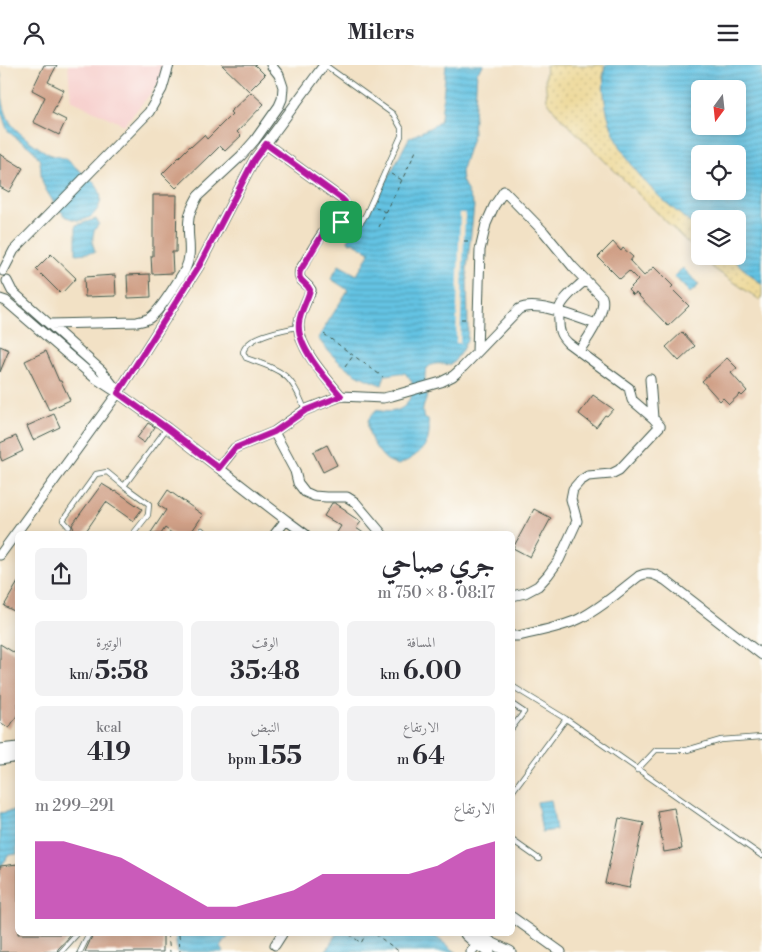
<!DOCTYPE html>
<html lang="ar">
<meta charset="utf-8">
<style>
body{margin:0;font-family:"Libre Bodoni",Amiri,serif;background:#f2f2f3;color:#2b2b33;direction:rtl;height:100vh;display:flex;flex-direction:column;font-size:19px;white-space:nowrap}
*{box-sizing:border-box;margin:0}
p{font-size:16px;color:#7c7c81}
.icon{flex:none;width:28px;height:28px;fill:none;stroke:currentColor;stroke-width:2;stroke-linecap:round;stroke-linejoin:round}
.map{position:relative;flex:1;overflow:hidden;direction:ltr}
.drawer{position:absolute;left:15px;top:466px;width:500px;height:405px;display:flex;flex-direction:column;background:#fff;border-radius:8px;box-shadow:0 2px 12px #0003;direction:rtl}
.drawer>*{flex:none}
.needle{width:32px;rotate:195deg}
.buttons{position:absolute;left:691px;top:15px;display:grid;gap:10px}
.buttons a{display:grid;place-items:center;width:55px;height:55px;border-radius:8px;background:#fff;box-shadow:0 2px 12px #0003;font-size:25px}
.pin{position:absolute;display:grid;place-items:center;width:42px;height:42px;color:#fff;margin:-21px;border-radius:10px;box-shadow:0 2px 8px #0006}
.round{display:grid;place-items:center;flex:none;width:52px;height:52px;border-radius:8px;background:#f2f2f3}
.head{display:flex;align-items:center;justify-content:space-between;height:85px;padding:0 20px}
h1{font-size:28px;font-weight:800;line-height:38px}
.metrics{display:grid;grid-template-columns:repeat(3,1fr);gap:8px;height:85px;padding:5px 20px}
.metrics div{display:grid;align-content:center;border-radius:8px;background:#f2f2f3;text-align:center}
.metrics b{font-size:25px;font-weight:800}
.metrics small{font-size:14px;font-weight:400}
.metrics p{font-size:14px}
.chart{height:140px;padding:10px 20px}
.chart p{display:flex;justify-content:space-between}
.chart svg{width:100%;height:90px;margin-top:5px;fill:#b5179e;opacity:.7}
header{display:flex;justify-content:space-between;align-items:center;height:65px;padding:0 20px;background:#fff;font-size:22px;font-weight:800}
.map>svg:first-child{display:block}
.built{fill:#f7d0ce}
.sand{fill:url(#sand-dots);stroke:#868c69}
.water{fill:url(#water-rules);stroke:#42808c;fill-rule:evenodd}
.pier{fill:#f2e1c5}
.building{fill:#d0a087}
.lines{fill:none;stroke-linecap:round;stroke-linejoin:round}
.service-casing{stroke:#3f564a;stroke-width:6}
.minor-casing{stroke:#3f564a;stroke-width:11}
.tertiary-casing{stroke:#3f564a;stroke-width:13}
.path{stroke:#3f564a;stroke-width:1;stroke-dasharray:4 4;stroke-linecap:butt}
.service{stroke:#fff;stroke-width:4.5}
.minor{stroke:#fff;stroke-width:9}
.tertiary{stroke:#fff;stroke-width:11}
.route-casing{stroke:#fff;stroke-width:10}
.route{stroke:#b5179e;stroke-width:6}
</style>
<header><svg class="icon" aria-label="menu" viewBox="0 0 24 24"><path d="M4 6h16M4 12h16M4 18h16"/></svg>Milers<svg class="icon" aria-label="person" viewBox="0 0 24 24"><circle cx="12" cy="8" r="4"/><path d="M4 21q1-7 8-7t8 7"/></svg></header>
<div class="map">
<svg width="762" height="887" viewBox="0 0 762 887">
<defs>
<pattern id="sand-dots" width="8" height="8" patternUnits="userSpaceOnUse" patternTransform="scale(1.25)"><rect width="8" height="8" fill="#eeda9e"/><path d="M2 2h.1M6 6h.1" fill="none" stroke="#ccbc89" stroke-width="1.8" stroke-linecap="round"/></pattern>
<pattern id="water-rules" width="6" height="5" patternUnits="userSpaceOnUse" patternTransform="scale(1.25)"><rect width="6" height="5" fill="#64c3e3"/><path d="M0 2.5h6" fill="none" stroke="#52a0b9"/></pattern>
</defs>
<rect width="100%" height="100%" fill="#fdfcf7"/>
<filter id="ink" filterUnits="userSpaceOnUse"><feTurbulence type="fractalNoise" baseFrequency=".02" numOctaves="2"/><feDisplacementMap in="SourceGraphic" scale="10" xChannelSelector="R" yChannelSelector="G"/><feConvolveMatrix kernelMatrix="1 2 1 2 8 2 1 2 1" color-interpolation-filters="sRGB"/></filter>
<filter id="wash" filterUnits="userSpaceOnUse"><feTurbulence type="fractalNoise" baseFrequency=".0096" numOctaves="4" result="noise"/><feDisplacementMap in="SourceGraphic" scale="20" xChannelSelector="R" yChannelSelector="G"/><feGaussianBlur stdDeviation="1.12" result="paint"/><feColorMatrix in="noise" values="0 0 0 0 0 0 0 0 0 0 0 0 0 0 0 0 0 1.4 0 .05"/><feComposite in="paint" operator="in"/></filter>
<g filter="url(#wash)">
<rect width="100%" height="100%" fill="#f2e1c5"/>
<path class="built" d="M68,0H166L160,16L151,28L124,60L71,35Z"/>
<path class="sand" d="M546,0H605L603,11L605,36L611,62L649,121L700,166V190L556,48L547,35L545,13Z
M701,191H729L762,220V232L760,235L713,203Z"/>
<path class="water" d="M446,0H484L477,7L473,68L471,76L461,107L462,115L474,141L467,204L468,262L467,275L461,287L453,298L450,300C438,298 424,296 425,314C425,319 427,325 427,330C426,338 420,344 424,353L428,355C428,358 430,363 429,367C429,384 412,394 398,400C394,398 390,397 387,395C378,388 366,370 368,357C368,352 373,349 377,345C392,349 407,346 411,329C412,325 412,321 412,317L405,308C398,307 392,310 385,310L382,320C353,310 336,298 318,273L348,225L331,214L339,200L357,210L370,187L353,177L350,178L348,175L351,170L358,165L373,141L409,73L435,60L440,56L441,53Z
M605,0H762V220L729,191H738V154H700V166C683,151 663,137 648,120C618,87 598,46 605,0ZM700,24H738V61H700ZM700,89H738V126H700Z
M0,6C3,16 1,26 3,36C4,44 8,55 13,61C18,68 41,85 49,89C53,92 59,91 63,93C69,95 74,101 79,105C90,114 106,124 99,141C96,148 90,154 82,155C77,156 72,154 67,152C60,148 43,123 42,115C40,107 42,99 38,92C31,80 18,76 9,67C5,62 4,52 0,46Z
M96,154L99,159C91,167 92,176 95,187L76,189V160Z
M683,203L699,220L690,228L674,211Z
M551,735L556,765L542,767L537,737Z
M17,745V789L9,790L0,803V748Z
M175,869H230L221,882L224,887H177Z
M337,869H432L456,887H325Z"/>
<path class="pier" d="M460,148H465L460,278H456Z"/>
<g id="blocks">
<path class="building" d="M44,0H57L48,17L64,25L52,48L66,55L59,70L33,57L45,32L32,25Z
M222,0H255L265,10L249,26Z
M251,27L264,39L237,67L241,71L225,86L220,81L210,91V90L176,123L162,109L191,80L192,81L204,70L207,74L232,49L230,47Z
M0,89L23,103L9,127L0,122Z
M153,130H177L176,187H172L173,208L152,209L151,191H153Z
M613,177L621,186L623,183L633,192L630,196L644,211L654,202L673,221L671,223L689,241L668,261L636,228L633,230L628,225L638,215L629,206L620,214L598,192Z
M51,189L76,213L61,229L36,204Z
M150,209L151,232L128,233L127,210Z
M115,210L116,231L85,232L84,212Z
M682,267L695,281L679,296L666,282Z
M0,281L9,285L0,307Z
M46,286L59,316H61L70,335L49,345L25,296Z
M727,293L737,303L731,308L747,326L742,331L740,329L729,339L723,333L720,336L702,316Z
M593,330L613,344L607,351L605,350L596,362L579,349Z
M54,349L60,362L33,375L27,361Z
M148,358L155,362L144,378L137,373Z
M16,371L23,386L2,396L0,391V378Z
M327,380L337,400L323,407L313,387Z
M102,419L115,427L116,426L142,444L133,456L106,437L84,469H71L74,464L72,460Z
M168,425L203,450L190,469H173L165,463L161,469H150L166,445L158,440Z
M332,438H335L346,445V447L361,457L356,463L365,469H336L341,461L324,451Z
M534,444L551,453L530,492L513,483Z
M18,517V548L4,541Z
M0,579L18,590V649L9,663L0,657Z
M674,743L682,784L664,787L657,746Z
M619,753L644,758L629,823L605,818Z
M18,799V869H72L58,884L57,887H0V801Z
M93,869H163V887H85Z"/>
</g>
</g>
<g filter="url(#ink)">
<use href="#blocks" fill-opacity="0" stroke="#3f564a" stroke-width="1"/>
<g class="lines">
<g class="service-casing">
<path id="service" d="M325,0L393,49L401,63V71L366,149C363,154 360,161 354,163L342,157
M298,262C283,265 248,270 243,287L246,293C282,306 291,307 305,345
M124,421L167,363
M69,462L63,455L96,409L107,407L124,421L149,439L148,450L133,469
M202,465L206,469
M512,621L566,654L762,791
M512,639L524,647L512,663
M637,705L656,685H687L721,675L762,672
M512,727L566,654
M512,775L539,794
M61,887L77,869
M80,887L89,869"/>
</g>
<g class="minor-casing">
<path id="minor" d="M266,79L342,134C348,141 345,156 337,162C332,165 327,163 323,168C314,180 308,193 300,205C297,217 306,216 311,225C307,236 300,247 299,258C296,281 327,314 341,331L305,345L274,367L295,406L298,418L305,427L314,431L326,432H347L355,437L382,469
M3,206L14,185L149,47L162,24L169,0
M585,215C577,223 562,233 559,245C558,249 559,254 559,257C559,267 561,271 568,278L629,323L632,335L653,353
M7,216L12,226L101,305L115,323
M0,234L6,236L95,313L118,328L167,363L286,455L305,469
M50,259L137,257C143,256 148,255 152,251C163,242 177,217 185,205C194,186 186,172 189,153C190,145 194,138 198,131L241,91L255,75L279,41L282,34L283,22L279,10L271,0
M477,287L480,185L486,159L494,141L504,126L544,167L573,202L602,232C607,246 587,275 579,286
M341,331L383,333L392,331L441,317L453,311L463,302L519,244C537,235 578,253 596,259
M219,403L235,383L274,367
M275,469L286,455
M0,490L118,328L199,201L254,95L324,0
M512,531L525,528L538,521L548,510L559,495L577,456L571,434L573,424L580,416L588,411L611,409L619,405L660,361L653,353L650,314
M512,571H518C539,566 560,563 579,554C601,543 620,526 639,511C649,506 656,510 665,515L762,590
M512,852L561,887
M275,880L282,869
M471,887L481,874"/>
</g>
<g class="tertiary-casing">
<path id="tertiary" d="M0,685L18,683
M0,694L18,691
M466,869L477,879L489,887
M479,869L491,878L510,887"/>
</g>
<path class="path" d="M391,109L402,115
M375,142L385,147
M379,162L416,86
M464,176H470
M461,254H468
M324,269L383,312
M345,302L353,291
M168,869L170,887
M179,869L180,887
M349,869L361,878L366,869
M375,869L400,887"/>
<use href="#service" class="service"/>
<use href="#minor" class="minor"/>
<use href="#tertiary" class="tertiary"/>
</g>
</g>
<g class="lines" filter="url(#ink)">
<g class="route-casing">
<path id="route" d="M266,79L342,134L345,137L346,141L341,157L338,161L324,167L300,206C297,217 306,216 310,225C307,236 300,247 299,258C296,281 326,314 341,331L306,345L274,367L235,383L219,403L167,363L118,328L199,201L254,95Z"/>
</g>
<use href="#route" class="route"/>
</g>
</svg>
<div class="buttons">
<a><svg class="needle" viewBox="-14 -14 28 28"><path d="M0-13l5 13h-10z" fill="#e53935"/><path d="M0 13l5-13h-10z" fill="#7c7c81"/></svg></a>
<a><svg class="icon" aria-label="locate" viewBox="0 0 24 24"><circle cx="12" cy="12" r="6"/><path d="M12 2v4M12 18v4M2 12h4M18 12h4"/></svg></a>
<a><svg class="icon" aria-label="layers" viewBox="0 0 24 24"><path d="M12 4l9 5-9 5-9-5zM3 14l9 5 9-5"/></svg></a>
</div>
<div class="pin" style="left:341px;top:157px;background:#1e9e55"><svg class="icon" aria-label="arrive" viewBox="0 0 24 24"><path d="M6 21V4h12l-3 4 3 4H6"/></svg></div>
<section class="drawer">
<div class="head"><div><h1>جري صباحي</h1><p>08:17 · 8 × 750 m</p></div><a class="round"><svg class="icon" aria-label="share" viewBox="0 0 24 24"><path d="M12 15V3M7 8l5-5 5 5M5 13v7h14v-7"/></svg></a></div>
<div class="metrics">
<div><p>المسافة</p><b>6.00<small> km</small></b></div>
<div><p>الوقت</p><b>35:48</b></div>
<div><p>الوتيرة</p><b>5:58<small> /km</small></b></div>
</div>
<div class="metrics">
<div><p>الارتفاع</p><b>64<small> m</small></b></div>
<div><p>النبض</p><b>155<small> bpm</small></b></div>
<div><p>kcal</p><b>419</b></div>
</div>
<div class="chart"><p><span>الارتفاع</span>291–299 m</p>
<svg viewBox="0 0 160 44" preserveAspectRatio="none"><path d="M0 44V6L10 6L20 10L30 14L40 22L50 30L60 38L70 38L80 34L90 30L100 22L110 22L120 22L130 22L140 18L150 10L160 6V44z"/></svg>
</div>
</section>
</div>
